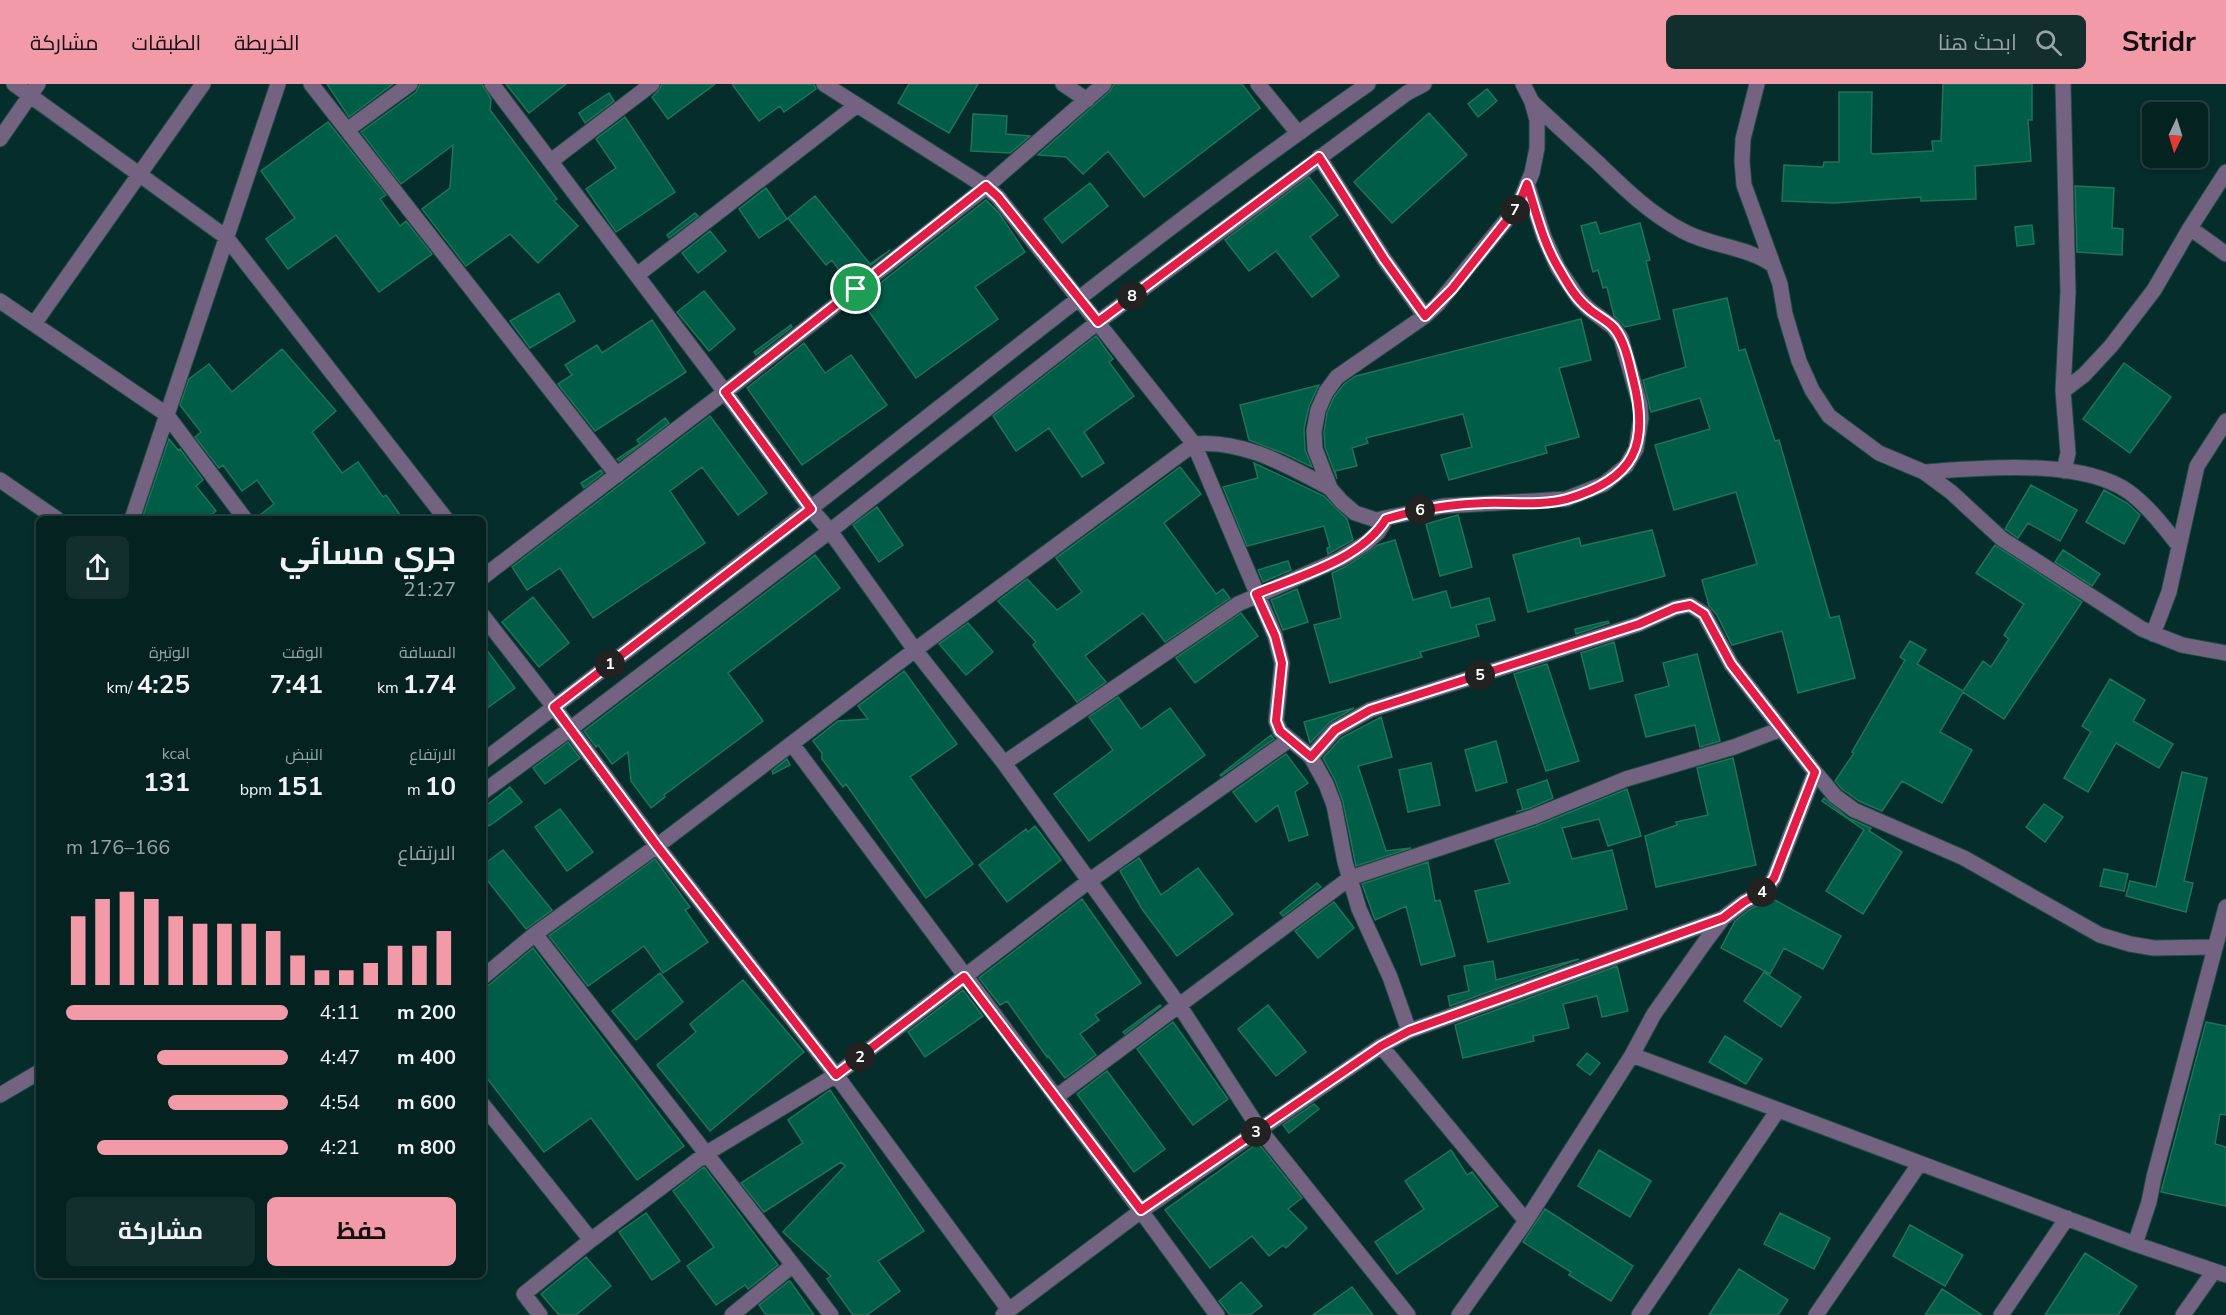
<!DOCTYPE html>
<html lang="ar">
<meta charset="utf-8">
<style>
body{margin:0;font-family:"Nunito Sans",Cairo,sans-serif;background:#122f2d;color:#f1f3f6;direction:rtl;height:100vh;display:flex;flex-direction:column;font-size:22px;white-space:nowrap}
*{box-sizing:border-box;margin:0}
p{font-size:20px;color:#97a4a5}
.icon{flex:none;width:33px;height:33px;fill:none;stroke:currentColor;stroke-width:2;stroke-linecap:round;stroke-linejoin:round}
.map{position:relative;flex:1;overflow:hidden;direction:ltr}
.sheet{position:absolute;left:36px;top:432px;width:450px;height:762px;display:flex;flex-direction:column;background:#042220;border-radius:9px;box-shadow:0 3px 9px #0003,0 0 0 2px #253f3e;direction:rtl}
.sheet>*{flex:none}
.needle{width:39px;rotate:184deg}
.buttons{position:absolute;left:2142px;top:18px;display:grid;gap:12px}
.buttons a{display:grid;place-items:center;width:66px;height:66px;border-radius:9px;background:#042220;box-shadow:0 3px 9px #0003,0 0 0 2px #253f3e;font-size:30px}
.pin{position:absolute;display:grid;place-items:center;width:51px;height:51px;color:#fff;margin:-26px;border:3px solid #fff;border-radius:50%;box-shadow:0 2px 6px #0007}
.km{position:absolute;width:30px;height:30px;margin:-15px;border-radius:50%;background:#222;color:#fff;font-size:16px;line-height:30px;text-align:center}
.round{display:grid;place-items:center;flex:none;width:63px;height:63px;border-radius:9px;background:#122f2d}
.head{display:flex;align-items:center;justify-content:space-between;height:102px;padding:0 30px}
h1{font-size:33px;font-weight:700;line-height:45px}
.metrics{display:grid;grid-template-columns:repeat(3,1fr);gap:9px;height:102px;padding:6px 30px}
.metrics div{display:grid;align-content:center}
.metrics b{font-size:26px;font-weight:700}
.metrics small{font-size:16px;font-weight:400}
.metrics p{font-size:16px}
.chart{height:168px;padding:12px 30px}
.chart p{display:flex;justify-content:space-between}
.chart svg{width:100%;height:108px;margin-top:6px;stroke:#f39aa8;stroke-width:6}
.primary-button{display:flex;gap:12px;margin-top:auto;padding:12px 30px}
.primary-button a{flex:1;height:69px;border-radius:9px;background:#f39aa8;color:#111;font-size:24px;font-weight:700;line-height:69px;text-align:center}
.primary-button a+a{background:#122f2d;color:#f1f3f6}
ul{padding:0 30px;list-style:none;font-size:20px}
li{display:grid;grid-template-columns:96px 72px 1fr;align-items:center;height:45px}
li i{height:15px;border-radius:8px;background:#f39aa8}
header{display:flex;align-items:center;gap:36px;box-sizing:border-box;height:84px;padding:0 30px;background:#f39aa8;color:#111}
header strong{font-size:28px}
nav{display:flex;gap:33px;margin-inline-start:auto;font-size:21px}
.search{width:420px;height:54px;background:#122f2d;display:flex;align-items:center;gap:15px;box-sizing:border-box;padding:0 21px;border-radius:9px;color:#97a4a5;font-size:22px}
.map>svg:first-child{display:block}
.building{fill:#005d47;stroke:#22725a;stroke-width:1.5}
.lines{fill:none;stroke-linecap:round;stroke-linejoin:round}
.minor-casing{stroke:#204a47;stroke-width:17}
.minor{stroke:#736380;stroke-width:15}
.route-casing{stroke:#fff;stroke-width:12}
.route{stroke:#e11d48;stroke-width:8}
</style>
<header>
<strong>Stridr</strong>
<div class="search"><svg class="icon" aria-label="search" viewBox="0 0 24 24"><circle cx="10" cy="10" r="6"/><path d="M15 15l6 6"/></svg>ابحث هنا</div>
<nav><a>الخريطة</a><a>الطبقات</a><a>مشاركة</a></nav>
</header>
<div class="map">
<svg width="2226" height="1231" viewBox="0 0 2226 1231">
<rect width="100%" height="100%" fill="#052d2b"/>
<path class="building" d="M327,0H393L349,33Z
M420,0H482L491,15L490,26L557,115L554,117L578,142L538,179L510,150L466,182L422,125L450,104L453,61L401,100L361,48L416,8Z
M506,0H566L529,29Z
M662,0H715L668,35L652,13L658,7Z
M732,0H814L816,5L784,28L780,22L759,37Z
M909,0H978L949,49L898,19Z
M1114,0H1242L1260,24L1144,113L1108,67L1083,90L1066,73L1038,71L1110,7Z
M1943,0H2032V36H2028L2031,77L1975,82L1976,115L1921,117V113L1835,119L1782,117L1784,81L1823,83L1824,78H1839V8H1872L1871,69L1873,70L1933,67L1932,57H1941Z
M1487,5L1497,17L1478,33L1468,20Z
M609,9L614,17L585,39L579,29Z
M1429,29L1467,71L1392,139L1354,98Z
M973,30L1007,32L1006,50L1030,52L1010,69L971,67Z
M625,33L675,108L616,148L586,105L616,84L596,55Z
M328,38L386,111L380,115L400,142L406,137L432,170L379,208L336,151L288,185L266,155L295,134L261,87Z
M1309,93L1338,131L1310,153L1339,192L1312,213L1276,167L1249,187L1225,156Z
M1090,99L1108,122L1062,159L1044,135Z
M2075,102L2114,104L2112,144L2123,145L2122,171L2077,168Z
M766,104L787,135L759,154L739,125Z
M815,112L870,180L890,166L848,199L832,176L826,181L788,134Z
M986,116L999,129L1025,168L975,203L998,235L916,294L860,215Z
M695,129L698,132L669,154L667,151Z
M1596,138L1600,150L1640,139L1650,176L1646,177L1660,235L1625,243L1614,232L1607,203L1603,204L1598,186L1593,188L1581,142Z
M2032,141L2034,160L2017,162L2015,143Z
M710,147L726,167L698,189L682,169Z
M704,207L735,245L709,267L677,228Z
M559,209L575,237L530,264L510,237Z
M1727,214L1739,267L1745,265L1775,357L1779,356L1830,534L1839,532L1855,594L1798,609L1782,547L1732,561L1717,531L1709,522L1702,496L1757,480L1736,408L1674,426L1655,361L1710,345L1700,314L1651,328L1643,296L1686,283L1673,226Z
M1581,235L1591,276L1559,284L1579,353L1545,362L1547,369L1449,396L1441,371L1472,363L1463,330L1366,354L1368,359L1352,364L1357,382L1335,387L1337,395L1325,363L1324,348L1327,329L1334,313L1344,300L1356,292Z
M652,236L686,288L595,347L558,300L572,291L565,281L597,261L602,269Z
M791,241L792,243L756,271L754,268Z
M1096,252L1113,275L1109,278L1134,312L1084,348L1104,379L1082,393L1049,344L1016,367L993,332Z
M804,259L825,289L851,271L887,321L802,381L747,304Z
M282,265L336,327L312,348L342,389L358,378L383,413L386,411L403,435H255L274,420L257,396L242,407L223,381L219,384L195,353L201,348L180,321L189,295L209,280L232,308Z
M2124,279L2171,313L2130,369L2083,335Z
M1319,301L1309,322L1304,345L1305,366L1312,383L1285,370L1249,356L1240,321Z
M710,332L767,409L738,431L702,383L670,407L705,459L593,534L560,484L527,506L512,483Z
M665,334L669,339L619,377L617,375L640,360L637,356Z
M169,355L178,366L180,365L203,396L196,402L216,427L206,435H142Z
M1254,379L1324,412L1347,435L1353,456L1328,470L1327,464L1330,463L1324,442L1247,462L1223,403L1258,394Z
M1180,383L1201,410L1164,439L1216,510L1223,505L1230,514L1165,558L1143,529L1085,572L1106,598L1077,618L1033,561L1036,558L998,517L1027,495L1057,526L1082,508L1056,474Z
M601,386L603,389L584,404L581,399Z
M2031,401L2077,426L2060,457L2028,439L2018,454L2005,445Z
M2104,406L2127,419L2140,431L2124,460L2086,438Z
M877,423L903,461L879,478L853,441Z
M1458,431L1472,483L1440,492L1426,440Z
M1652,446L1665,492L1528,528L1513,471L1579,454L1581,462Z
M1395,456L1413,516L1446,507L1451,524L1489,514L1495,536L1476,541L1479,552L1420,568L1422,573L1330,599L1314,541L1341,534L1332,489L1345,483L1378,461Z
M1995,461L2082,518L2004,635L1963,608L1940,648L1972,666L1942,719L1902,697L1882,727L1859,717L1842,705L1835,697L1854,669L1852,668L1905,576L1900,573L1910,557L1926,566L1917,580L1963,607L1983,577L1991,583L2009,555L2004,551L2024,520L1976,489Z
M2063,466L2100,490L2092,502L2055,478Z
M815,471L840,504L728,589L763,637L664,711L665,713L651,724L631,697L628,668L612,680L598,661L596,663L584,647Z
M1288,477L1291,486L1263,498L1258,486Z
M1297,505L1308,538L1283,546L1271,516Z
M533,513L569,559L539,583L502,538Z
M1241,529L1258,552L1195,599L1176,574Z
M1608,537L1609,539L1576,550L1575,545Z
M968,539L993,568L966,591L939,560Z
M1614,558L1623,597L1590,605L1581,569Z
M483,561L515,604L483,627Z
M1697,570L1720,657L1700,663L1695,641L1646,653L1635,611L1669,602L1663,579Z
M1547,580L1579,677L1546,687L1514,590Z
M904,587L957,660L910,693L973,780L926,814L846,700L843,703L822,675V669L813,657L838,637L868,635L858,622Z
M2110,595L2145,616L2133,637L2173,660L2159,684L2116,659L2088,708L2064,694L2091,648L2082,642Z
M1118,613L1141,645L1170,624L1205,671L1089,757L1054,710L1113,666L1089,633Z
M1354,624L1330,638L1310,659L1304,638Z
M1381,633L1392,673L1358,682L1386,767L1411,764L1356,782L1343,718L1335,696L1323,674L1341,654Z
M1271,651L1274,655L1221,692L1220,691Z
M1496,657L1507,698L1476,707L1465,666Z
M568,658L580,674L545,700L533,684Z
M1286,670L1308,699L1295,708L1308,751L1289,757L1278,721L1256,738L1233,708Z
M1733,674L1756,781L1656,803L1645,752L1677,741L1676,738L1708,731L1697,684Z
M787,675L790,681L773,690L772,687Z
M1431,679L1440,721L1408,728L1399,686Z
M2182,688L2207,694L2184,797L2193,799L2186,828L2126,812L2130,797L2156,803Z
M1547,696L1553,714L1530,724L1516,728L1523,726L1517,706Z
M510,703L522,718L489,742L483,734V724Z
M1627,705L1641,752L1608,762L1599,735L1562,744L1572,775L1612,766L1627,825L1488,858L1475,807L1510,799L1495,756L1536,742Z
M1824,714L1848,734L1871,744L1869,747L1902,768L1863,830L1826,807L1864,746L1822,717Z
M2044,720L2063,733L2045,758L2026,743Z
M560,725L593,768L567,787L535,743Z
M1035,742L1061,776L1007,818L979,781L1026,745L1028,748Z
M503,766L552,826L526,845L483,791V781Z
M1139,774L1161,811L1198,784L1233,830L1177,872L1142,825L1120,787Z
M655,775L690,823L685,826L708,858L663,889L644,862L588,902L549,852Z
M1428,778L1435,817L1440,816L1455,872L1421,881L1406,822L1375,836L1362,800Z
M2104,785L2128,790L2124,807L2100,802Z
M1317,799L1321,803L1283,832L1280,829Z
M1771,814L1841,852L1823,885L1784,864L1770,890L1721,864L1735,837L1749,826Z
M1082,815L1141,899L1095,931L1099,936L1080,950L1096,971L1065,994L1048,972L1047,973L1007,917L1000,921L979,894Z
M1334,818L1354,844L1318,874L1295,847Z
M533,864L684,1062L637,1096L591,1034L544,1068L483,989V903L489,901Z
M1579,875L1450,922L1448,912L1469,907L1464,882L1493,877L1496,896Z
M1617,882L1628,927L1602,933L1597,912L1563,920L1569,944L1533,952L1534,957L1463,974L1455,941Z
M1764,888L1801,913L1781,943L1744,917Z
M660,889L683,918L636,956L612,927Z
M743,896L804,968L710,1047L657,981L696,948L690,940Z
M963,906L983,932L925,973L908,948Z
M1160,921L1161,922L1125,950L1123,948Z
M1268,921L1306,968L1276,992L1238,945Z
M1173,938L1228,1015L1193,1041L1137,965Z
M2206,938L2226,942V1031L2220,1030L2215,1060L2226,1063V1122L2161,1108Z
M1725,952L1762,975L1746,1000L1709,978Z
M1587,969L1600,979L1590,991L1577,981Z
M1107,987L1165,1065L1134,1088L1077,1010Z
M830,1006L924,1147L878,1177L900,1207L867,1231H853L827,1195L831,1192L783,1148L845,1082L841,1078L764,1128L741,1099L803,1059L788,1036Z
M1314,1020L1319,1025L1289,1049L1283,1041Z
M1258,1059L1302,1114L1288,1125L1307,1144L1286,1164L1283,1161L1269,1172L1252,1152L1210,1184L1165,1126Z
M1451,1066L1467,1091L1472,1088L1498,1122L1397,1190L1375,1158L1424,1125L1405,1097Z
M1599,1066L1651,1097L1630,1133L1578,1102Z
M704,1083L778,1181L748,1205L745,1201L716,1221L687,1182L714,1163L673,1107Z
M1545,1125L1633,1182L1611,1217L1569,1191L1571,1188L1523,1158Z
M646,1129L680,1177L652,1196L619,1148Z
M1780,1129L1830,1154L1814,1185L1764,1160Z
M1910,1141L1963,1171L1945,1202L1893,1172Z
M2085,1169L2137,1202L2118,1231H2045Z
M586,1173L611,1202L576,1231H559L541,1210Z
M1739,1185L1788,1216L1778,1231H1709Z
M789,1197H790L814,1231H766L759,1221Z
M1241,1198L1262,1222L1250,1231H1230L1219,1217Z
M1352,1203L1373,1231H1313Z
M1942,1205L1982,1231H1925Z"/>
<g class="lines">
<g class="minor-casing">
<path id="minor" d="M14,0L226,153L446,435
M311,0L617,391
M492,0L725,308L811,425L830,447L915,566L1004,679L1179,921L1260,1046L1408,1231
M824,0L986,103L998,113L1194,360L1275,552L1282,579L1276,637L1280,647L1311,673L1326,700L1334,721L1345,778L1359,825L1390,893L1409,947
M1063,0L1087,16
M1258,0L1298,49
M1523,0L1532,18L1537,36V64L1532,89L1518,122L1437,221L1425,232L1337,293L1326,308L1318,326L1314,347L1315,365L1330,404L1341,417L1355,429L1376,436L1443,422L1566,415L1604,400L1626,382L1636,365L1641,334L1640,321L1621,254L1613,243L1589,225L1579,215L1558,184L1544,153L1527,100
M1757,0L1743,55L1742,77L1744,101L1780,200L1785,230L1799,277L1812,306L1829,332L1879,369L1924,388L1951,408L2002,455L2142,545L2182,561L2226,569
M2063,0L2068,208L2063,307L2068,369L2064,387
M1532,18C1553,38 1575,58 1597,78C1624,104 1649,129 1683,147C1712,163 1746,162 1773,181
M347,46L410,0
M0,55L38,0
M1319,73L1384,175L1425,232
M551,77L652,0
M2190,144L2226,170
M637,191L857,21
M0,217L166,330L245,435
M34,240L203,0
M2063,307L2084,291L2111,262L2154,206L2190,144L2226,88
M1924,388C1981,384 2081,374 2129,408C2149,423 2164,443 2179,462
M0,396L57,435
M132,435L278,0
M483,493L725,308L986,103L1104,0
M483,532L554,623L657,762L836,991L1009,1226L1003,1231
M2153,550L2169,508L2197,382L2226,337
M792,660L1141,1127L1009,1226
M1311,673L1335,646L1370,626L1639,540L1675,524L1690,521L1704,530L1731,580L1815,688L1835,712L1854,726L1964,774L2100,851L2130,860L2154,864L2215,863
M483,677C638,560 791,440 944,320C1083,211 1222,101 1368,0
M1004,679L1238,520L1340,475L1366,459L1378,448L1386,435
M483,708L570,645L830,447L1098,238L1407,9L1424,0
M2226,823L2154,1093L2149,1118L2135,1160L2226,1191
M535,850L793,1181L732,1231
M483,893L535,850L657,762L915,566L1194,360C1243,355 1288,382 1330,404
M1381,962L1409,947L1723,834
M1632,971L2135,1160
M0,1011L39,988
M1056,1013L1350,794L1533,733L1626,695L1734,663L1781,645
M483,1021L591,1156
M1526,1137L1632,971L1654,930L1705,858L1723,834L1744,818L1764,808L1774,794L1815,688
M793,1181L831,1231
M540,1231L524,1210L591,1156L707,1069L836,991L1089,797L1289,656
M1217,1231L1141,1127L1381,962L1526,1137L1459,1231
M1639,1231L1778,1026
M1816,1231L1920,1079
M2001,1231L2067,1134
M2183,1231L2214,1187"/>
</g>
<use href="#minor" class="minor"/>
</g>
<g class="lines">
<g class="route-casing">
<path id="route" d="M1319,73L1384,175L1425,232L1452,205L1518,122L1527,100C1536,128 1543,159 1559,185C1567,199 1576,215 1589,225C1597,232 1607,236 1614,244C1625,257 1629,279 1633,295C1650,361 1635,395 1567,415C1542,422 1511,418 1485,419C1451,420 1419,425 1386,435C1361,476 1299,492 1256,510L1275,552L1282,579L1276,637L1280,647L1311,673L1335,646L1370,626L1639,540L1675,524L1690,521L1704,530L1731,580L1815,688L1774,794L1764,807L1744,818L1723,834L1409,947L1381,962L1141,1126L964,893L836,991L657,762L554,623L811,425L725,308L986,102L998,113L1098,238Z"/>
</g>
<use href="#route" class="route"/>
</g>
</svg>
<div class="buttons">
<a><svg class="needle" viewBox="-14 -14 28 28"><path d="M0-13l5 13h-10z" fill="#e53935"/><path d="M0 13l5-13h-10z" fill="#97a4a5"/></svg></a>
</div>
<div class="pin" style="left:856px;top:205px;background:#1e9e55"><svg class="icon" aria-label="arrive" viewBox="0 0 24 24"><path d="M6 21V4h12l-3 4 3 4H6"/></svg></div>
<b class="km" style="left:610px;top:580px">1</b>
<b class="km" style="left:860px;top:973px">2</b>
<b class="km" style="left:1256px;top:1048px">3</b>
<b class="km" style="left:1762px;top:808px">4</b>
<b class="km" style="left:1480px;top:591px">5</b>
<b class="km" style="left:1420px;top:426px">6</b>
<b class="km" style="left:1515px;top:126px">7</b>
<b class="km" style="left:1132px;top:212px">8</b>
<section class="sheet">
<div class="head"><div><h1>جري مسائي</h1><p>21:27</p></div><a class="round"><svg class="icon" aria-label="share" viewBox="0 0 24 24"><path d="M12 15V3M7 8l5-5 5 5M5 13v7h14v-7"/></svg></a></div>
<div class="metrics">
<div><p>المسافة</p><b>1.74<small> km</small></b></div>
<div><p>الوقت</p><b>7:41</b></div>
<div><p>الوتيرة</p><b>4:25<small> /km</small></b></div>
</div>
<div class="metrics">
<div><p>الارتفاع</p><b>10<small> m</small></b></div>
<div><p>النبض</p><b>151<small> bpm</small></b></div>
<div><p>kcal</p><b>131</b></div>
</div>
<div class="chart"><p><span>الارتفاع</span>166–176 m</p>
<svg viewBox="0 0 160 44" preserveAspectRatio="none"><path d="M5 44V16M15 44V9M25 44V6M35 44V9M45 44V16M55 44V19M65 44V19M75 44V19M85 44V22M95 44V32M105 44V38M115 44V38M125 44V35M135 44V28M145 44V28M155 44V22"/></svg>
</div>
<ul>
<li><b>200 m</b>4:11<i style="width:100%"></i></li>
<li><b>400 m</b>4:47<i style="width:59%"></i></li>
<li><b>600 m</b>4:54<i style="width:54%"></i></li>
<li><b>800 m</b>4:21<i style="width:86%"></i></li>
</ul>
<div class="primary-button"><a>حفظ</a><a>مشاركة</a></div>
</section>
</div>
